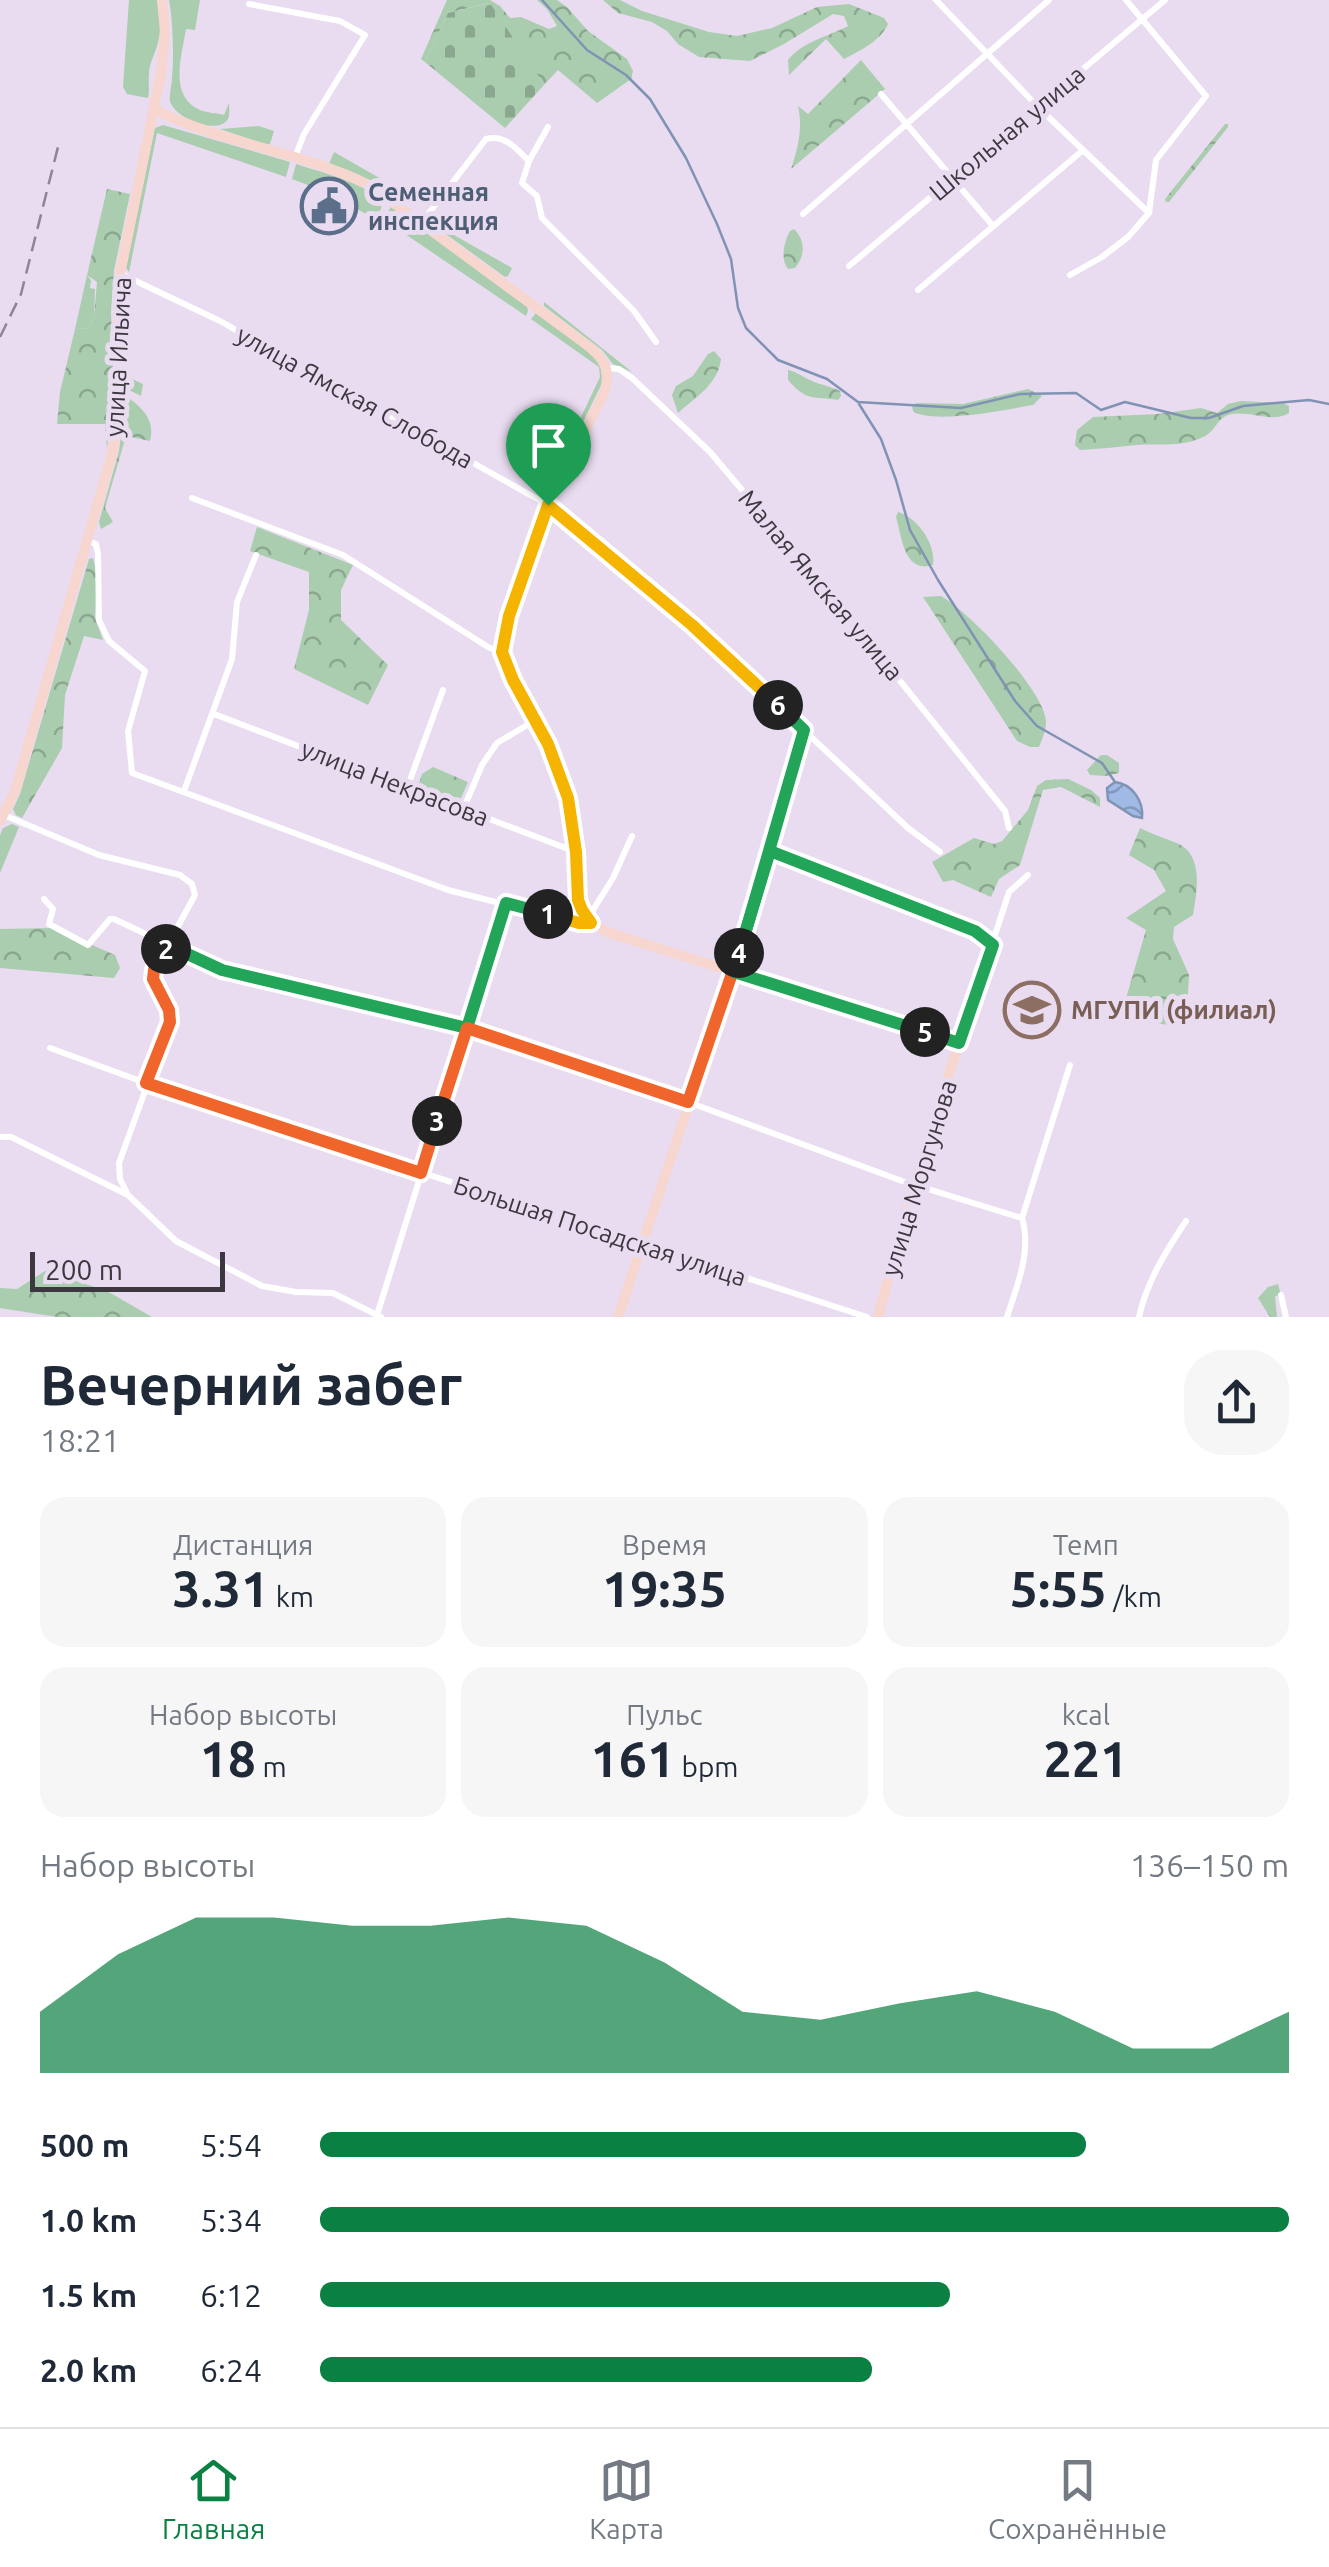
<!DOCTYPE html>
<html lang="ru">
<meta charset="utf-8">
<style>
body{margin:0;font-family:Ubuntu,sans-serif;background:#f6f6f7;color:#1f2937;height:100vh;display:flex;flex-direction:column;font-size:38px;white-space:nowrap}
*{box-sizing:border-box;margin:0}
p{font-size:32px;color:#747a83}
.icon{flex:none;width:55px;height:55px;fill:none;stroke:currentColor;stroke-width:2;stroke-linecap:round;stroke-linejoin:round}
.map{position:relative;height:1317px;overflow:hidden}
.side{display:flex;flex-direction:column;background:#fff;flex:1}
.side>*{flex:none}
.scale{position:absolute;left:30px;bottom:25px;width:195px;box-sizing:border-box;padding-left:10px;border:5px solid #3d3840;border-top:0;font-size:28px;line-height:35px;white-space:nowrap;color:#3d3840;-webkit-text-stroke:8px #e9dcf0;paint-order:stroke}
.pin{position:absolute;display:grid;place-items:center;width:85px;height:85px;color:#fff;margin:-102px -42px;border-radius:50% 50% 50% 0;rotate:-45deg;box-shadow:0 0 10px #0007}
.pin .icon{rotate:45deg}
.km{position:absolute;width:50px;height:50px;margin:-25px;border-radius:50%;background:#222;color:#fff;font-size:28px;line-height:50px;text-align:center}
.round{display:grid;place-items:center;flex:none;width:105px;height:105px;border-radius:40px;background:#f6f6f7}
.headline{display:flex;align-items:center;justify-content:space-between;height:170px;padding:0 40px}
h1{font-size:55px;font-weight:700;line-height:75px}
.stats{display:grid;grid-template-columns:repeat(3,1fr);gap:15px;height:170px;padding:10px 40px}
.stats div{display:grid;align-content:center;border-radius:25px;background:#f6f6f7;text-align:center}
.stats b{font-size:50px;font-weight:700}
.stats small{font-size:28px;font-weight:400}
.stats p{font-size:28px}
.chart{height:280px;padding:20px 40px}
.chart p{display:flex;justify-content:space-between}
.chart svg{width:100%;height:180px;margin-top:10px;fill:#0b8043;opacity:.7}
ul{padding:0 40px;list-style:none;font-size:32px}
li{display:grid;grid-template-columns:160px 120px 1fr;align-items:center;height:75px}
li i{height:25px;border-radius:12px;background:#0b8043}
.menu{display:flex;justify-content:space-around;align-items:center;height:140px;border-top:2px solid #e0e1e3;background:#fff;font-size:28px;color:#747a83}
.menu a{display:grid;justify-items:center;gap:5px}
.menu .selected{color:#0b8043}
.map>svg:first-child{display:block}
.green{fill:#a9cdae}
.forest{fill:url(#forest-crowns)}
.cemetery{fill:url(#cemetery-stones)}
.water{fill:url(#water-waves);stroke:#8193b4;stroke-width:2.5}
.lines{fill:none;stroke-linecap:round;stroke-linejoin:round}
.stream{stroke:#8193b4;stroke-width:2.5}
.street{stroke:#fff;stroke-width:6}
.secondary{stroke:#f6d6ce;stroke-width:10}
.rail{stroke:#8d8592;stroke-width:2.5;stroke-dasharray:15 8;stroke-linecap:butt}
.split-1-casing{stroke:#fff;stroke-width:20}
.split-2-casing{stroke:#fff;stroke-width:20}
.split-3-casing{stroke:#fff;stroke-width:20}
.split-4-casing{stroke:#fff;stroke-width:20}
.split-5-casing{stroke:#fff;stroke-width:20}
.split-6-casing{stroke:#fff;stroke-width:20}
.split-7-casing{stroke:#fff;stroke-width:20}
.split-1{stroke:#f5b400;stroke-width:12}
.split-2{stroke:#22a559;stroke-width:12}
.split-3{stroke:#f0652b;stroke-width:12}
.split-4{stroke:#f0652b;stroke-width:12}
.split-5{stroke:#22a559;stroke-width:12}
.split-6{stroke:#22a559;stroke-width:12}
.split-7{stroke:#f5b400;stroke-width:12}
.labels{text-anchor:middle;stroke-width:10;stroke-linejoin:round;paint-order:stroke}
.street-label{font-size:25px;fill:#3d3840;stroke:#e9dcf0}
.service-label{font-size:25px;font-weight:bold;fill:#4e5e75;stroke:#e9dcf0;text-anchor:start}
.education-label{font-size:25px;font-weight:bold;fill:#785e54;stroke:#e9dcf0;text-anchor:start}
</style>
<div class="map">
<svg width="1329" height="1317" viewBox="0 0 1329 1317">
<defs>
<pattern id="forest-crowns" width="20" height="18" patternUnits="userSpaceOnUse" patternTransform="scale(2.5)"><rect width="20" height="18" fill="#a9cdae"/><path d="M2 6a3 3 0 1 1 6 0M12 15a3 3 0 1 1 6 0" fill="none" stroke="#8ba78f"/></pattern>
<pattern id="cemetery-stones" width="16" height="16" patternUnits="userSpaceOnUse" patternTransform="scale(2.5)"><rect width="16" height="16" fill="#a9cdae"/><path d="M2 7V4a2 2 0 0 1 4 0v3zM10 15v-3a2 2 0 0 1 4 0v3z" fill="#8ba78f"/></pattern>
<pattern id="water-waves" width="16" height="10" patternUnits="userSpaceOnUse" patternTransform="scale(2.5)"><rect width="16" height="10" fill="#9ebae5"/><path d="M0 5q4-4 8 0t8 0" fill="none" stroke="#8298bb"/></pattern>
</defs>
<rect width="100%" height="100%" fill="#e9dcf0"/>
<path class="green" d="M129,0H157C159,14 162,28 158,42C156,53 149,62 149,74C148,83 150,89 148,98L127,94L123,87Z
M169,0H200L195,30L186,29C182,55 168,96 200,110C207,113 217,113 224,115L229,103C229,108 230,114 228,119C218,136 174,118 170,101C169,94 172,85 172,78C174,58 173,20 169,0Z
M163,125L290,162L286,177L157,133L129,272L126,268L154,132L155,128Z
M259,126L274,131L270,144L267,145L220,129Z
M334,152L383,180L380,185L329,164Z
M296,164C319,172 373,184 382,205L377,220L326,192L292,179Z
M391,207L527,306L528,311L526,316L408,236L381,222Z
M430,216L454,235L512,268L508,276L505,277L428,221Z
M87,275L91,280L90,288L95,289L94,317L89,328L75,329Z
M129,282L128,377L143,384L141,396L125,388L123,314L125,285Z
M544,302L632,372L613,364L602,350L544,306Z
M536,313L595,357L600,364L603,381L549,492L543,497L600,377L599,367L531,319Z"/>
<path class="forest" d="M447,0H490L500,6L510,18L521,17L549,29L557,26L547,9L537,0H557L567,7L588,31L627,59L633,71L631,79L597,103L558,70L544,85L489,3L448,13L425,62L421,59Z
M603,0H620L642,11L709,32L737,36L772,28L817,7L849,4L884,18L888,24C881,41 859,51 844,59L826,39L789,75L788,60C803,41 828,37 848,26L844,16L833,14L784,44L750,61L699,57L678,44L667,31L652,22L618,13Z
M861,60L885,89L791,169C798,148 803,128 798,106L808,114Z
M1225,124H1228V127L1169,202H1166L1165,199Z
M107,189L130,194L114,271L111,312L114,394L107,448L105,424H57L60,392L75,329L89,328L94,317L97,282L87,275Z
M794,229C806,241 805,256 795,268L788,269C780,259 784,242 790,231Z
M714,351L721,359C718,384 696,397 678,413L672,395L676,386L693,376L708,354Z
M788,370C797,372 801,376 810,380C820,385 830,386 840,391L841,396L838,400C813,396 807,402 788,380Z
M1028,389L1042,396L1033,405C1009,409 931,425 913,411L912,406L916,403L963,404Z
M130,399C145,410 155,422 150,441L126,436L105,508L113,522L101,529L99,522L119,451L125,404Z
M1241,401L1283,403L1289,406V413C1271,424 1248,409 1228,415C1217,419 1215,431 1205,436C1182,448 1160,443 1136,445C1117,447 1099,449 1080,450L1075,445L1077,430L1093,417L1158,414L1201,408L1217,413L1228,404Z
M898,512C918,518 936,544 933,565C904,574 902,537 896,517Z
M257,527L353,565L341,590V620L388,665L368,705L294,669L309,610V572L250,551Z
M93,558L97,574L95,618L103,640L84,636L65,695L62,748L22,818L16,815L13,809L20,794L89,559Z
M941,596C970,613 1037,683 1045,716C1048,726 1043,737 1039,747H1030L1017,741L923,597Z
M1101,755H1107L1119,763V773L1106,776L1090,775L1087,770Z
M433,767L468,782L461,798C449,803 429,793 418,786L422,774Z
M1068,779L1091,790L1100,798V807L1061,787L1043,790L1020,865L999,879L991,897L953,880L943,882L932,862L974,838L994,844L1002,841L1028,810L1037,786L1046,780Z
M12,824L19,827L0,873V835L3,828Z
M1140,828C1152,834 1164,838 1177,843C1204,855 1197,891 1193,915L1174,927L1173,939L1189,975L1186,1027L1120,1019L1146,930L1126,918L1166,891L1154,870L1129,855Z
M53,928L115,955L120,968L114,978L0,968V929Z
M45,1271L107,1291L152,1317H57L0,1308V1288L17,1289Z
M1278,1284L1281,1295L1275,1296L1277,1317H1270L1258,1298L1268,1287Z"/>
<path class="cemetery" d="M490,3L544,85L505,128L425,62L448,13Z"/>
<path class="water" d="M1115,782C1132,784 1144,801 1142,818L1133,816L1108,800L1107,788Z"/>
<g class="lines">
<path class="stream" d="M542,0L587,50L626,75L650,99L686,158L717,224L731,259L738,308L746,328L778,360L827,379L858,402L961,408L1020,394L1076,393L1101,410L1125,402L1191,418H1209L1243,406L1309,400L1329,404
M859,404L881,439L896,480L910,530L938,580L1015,701L1037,726L1102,763L1115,782"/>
<path class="street" d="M936,0L1038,107L1149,213
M249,4L340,21L365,35L304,134L295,157
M881,94L993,226
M548,127L529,161L522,183L537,196L542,218L634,311L656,342
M803,214L1049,0
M422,222L486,139C506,134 516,149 529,161
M849,266L1165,0
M121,274L220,321L548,505L692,625L908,828L940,852
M1070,275L1102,257L1128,237L1149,213L1156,160L1206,96L1126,0
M918,290L1082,151
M607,368L619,369L632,378L710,452L834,599L1005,811L1009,828
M192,498L343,555L488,647L500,652
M88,541L96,544L98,554L99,620L109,641L145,671L128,731L132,773L448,890L579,923H591
M214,714L576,852
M407,788L443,690
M184,791L232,659L237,602L256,555
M463,810L482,765L497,743L534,721
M4,815L99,855L180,875L192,884L195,895L154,970C152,989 168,1003 170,1022L119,1163L120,1179L128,1195
M770,851L975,931L993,945
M44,899L53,909L49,924L88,945L110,919H114L222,970L467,1028L688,1102L902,1181L1022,1218
M588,918L613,878L632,836
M734,970L805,730
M960,1042L1009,892L1028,875
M50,1048L146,1083L867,1317
M0,1137H11L128,1195L176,1241L262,1286L296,1292L333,1293L381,1317
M1281,1295L1286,1317
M377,1315L506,903
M1007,1317C1017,1285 1032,1252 1022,1218L1070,1065
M1139,1317C1147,1281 1166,1251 1186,1221"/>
<path class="secondary" d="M154,109C222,144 300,151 369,185L583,342C603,357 612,368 604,393L548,505L509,616L501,647L506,665L547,744L568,798L573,822L580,905L591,923L607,932L959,1043L913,1185L878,1317
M0,821L15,791L113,450L120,395L117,315L120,274L161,73L165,32L162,0
M618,1317L733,971"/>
<path class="rail" d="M0,337L21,294L59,143"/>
</g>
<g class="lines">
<g class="split-1-casing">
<path id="split-1" d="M548,505L509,616L502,652L513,680L548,744L568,798L576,852L578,900L582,910L591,923H579L548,914"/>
</g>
<g class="split-2-casing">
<path id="split-2" d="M166,949L168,945L222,970L467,1028L506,903L548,914"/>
</g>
<g class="split-3-casing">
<path id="split-3" d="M166,949L154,970L153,979L169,1010L170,1022L146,1083L421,1173L437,1121"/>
</g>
<g class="split-4-casing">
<path id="split-4" d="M437,1121L467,1028L688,1102L739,953"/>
</g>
<g class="split-5-casing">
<path id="split-5" d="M739,953L770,851L975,931L993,945L959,1043L925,1032"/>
</g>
<g class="split-6-casing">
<path id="split-6" d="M778,705L804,730L734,972L925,1032"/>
</g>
<g class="split-7-casing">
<path id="split-7" d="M548,505L692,625L778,705"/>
</g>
<use href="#split-1" class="split-1"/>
<use href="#split-2" class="split-2"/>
<use href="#split-3" class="split-3"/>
<use href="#split-4" class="split-4"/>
<use href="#split-5" class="split-5"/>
<use href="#split-6" class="split-6"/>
<use href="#split-7" class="split-7"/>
</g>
<defs>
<g id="civic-ring" transform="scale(2.875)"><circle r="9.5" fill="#e9dcf0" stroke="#5c6f8a" stroke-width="1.5"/><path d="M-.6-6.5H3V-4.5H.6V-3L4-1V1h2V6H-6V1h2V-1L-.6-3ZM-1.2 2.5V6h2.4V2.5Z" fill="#5c6f8a"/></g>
<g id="university-ring" transform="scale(2.875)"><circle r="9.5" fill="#e9dcf0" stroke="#8d6e63" stroke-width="1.5"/><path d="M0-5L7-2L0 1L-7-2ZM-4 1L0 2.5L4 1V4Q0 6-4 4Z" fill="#8d6e63"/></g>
</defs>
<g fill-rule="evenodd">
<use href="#civic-ring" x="329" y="206"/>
<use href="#university-ring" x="1032" y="1010"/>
</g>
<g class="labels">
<g class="street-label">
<text transform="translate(1007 133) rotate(-40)" y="9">Школьная улица</text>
<text transform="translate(118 357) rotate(-87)" y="9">улица Ильича</text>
<text transform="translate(355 397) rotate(29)" y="9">улица Ямская Слобода</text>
<text transform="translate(821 585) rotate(50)" y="9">Малая Ямская улица</text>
<text transform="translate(395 783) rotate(21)" y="9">улица Некрасова</text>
<text transform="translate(919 1178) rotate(-73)" y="9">улица Моргунова</text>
<text transform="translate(600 1231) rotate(18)" y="9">Большая Посадская улица</text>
</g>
<g class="service-label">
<text x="368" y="201">Семенная<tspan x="368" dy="29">инспекция</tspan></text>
</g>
<g class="education-label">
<text x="1071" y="1019">МГУПИ (филиал)</text>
</g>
</g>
</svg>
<div class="scale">200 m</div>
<div class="pin" style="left:548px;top:505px;background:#1e9e55"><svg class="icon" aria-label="arrive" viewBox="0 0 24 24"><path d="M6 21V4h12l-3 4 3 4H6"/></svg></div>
<b class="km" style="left:548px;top:914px">1</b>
<b class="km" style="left:166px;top:949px">2</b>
<b class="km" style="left:437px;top:1121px">3</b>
<b class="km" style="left:739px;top:953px">4</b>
<b class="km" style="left:925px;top:1032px">5</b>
<b class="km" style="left:778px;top:705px">6</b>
</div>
<section class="side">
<div class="headline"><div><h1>Вечерний забег</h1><p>18:21</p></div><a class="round"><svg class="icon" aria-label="share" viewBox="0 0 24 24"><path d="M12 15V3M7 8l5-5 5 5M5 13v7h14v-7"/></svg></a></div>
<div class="stats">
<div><p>Дистанция</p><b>3.31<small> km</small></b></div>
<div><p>Время</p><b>19:35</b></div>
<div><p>Темп</p><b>5:55<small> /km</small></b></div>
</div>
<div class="stats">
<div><p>Набор высоты</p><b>18<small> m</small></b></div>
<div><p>Пульс</p><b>161<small> bpm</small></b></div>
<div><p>kcal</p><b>221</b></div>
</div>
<div class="chart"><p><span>Набор высоты</span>136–150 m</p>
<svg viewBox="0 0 160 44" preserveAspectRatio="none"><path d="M0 44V29L10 15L20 6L30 6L40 8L50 8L60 6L70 8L80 17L90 29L100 31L110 27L120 24L130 29L140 38L150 38L160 29V44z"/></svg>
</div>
<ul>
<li><b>500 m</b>5:54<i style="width:79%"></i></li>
<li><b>1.0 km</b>5:34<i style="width:100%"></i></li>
<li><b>1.5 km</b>6:12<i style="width:65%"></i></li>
<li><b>2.0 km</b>6:24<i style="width:57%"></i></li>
</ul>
</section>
<nav class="menu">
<a class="selected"><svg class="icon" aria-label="home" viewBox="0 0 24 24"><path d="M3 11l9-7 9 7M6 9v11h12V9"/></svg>Главная</a>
<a><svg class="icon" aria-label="map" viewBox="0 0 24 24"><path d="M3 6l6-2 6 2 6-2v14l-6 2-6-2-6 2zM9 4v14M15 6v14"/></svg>Карта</a>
<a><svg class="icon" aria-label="saved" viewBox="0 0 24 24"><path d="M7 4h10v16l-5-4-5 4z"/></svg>Сохранённые</a>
</nav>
